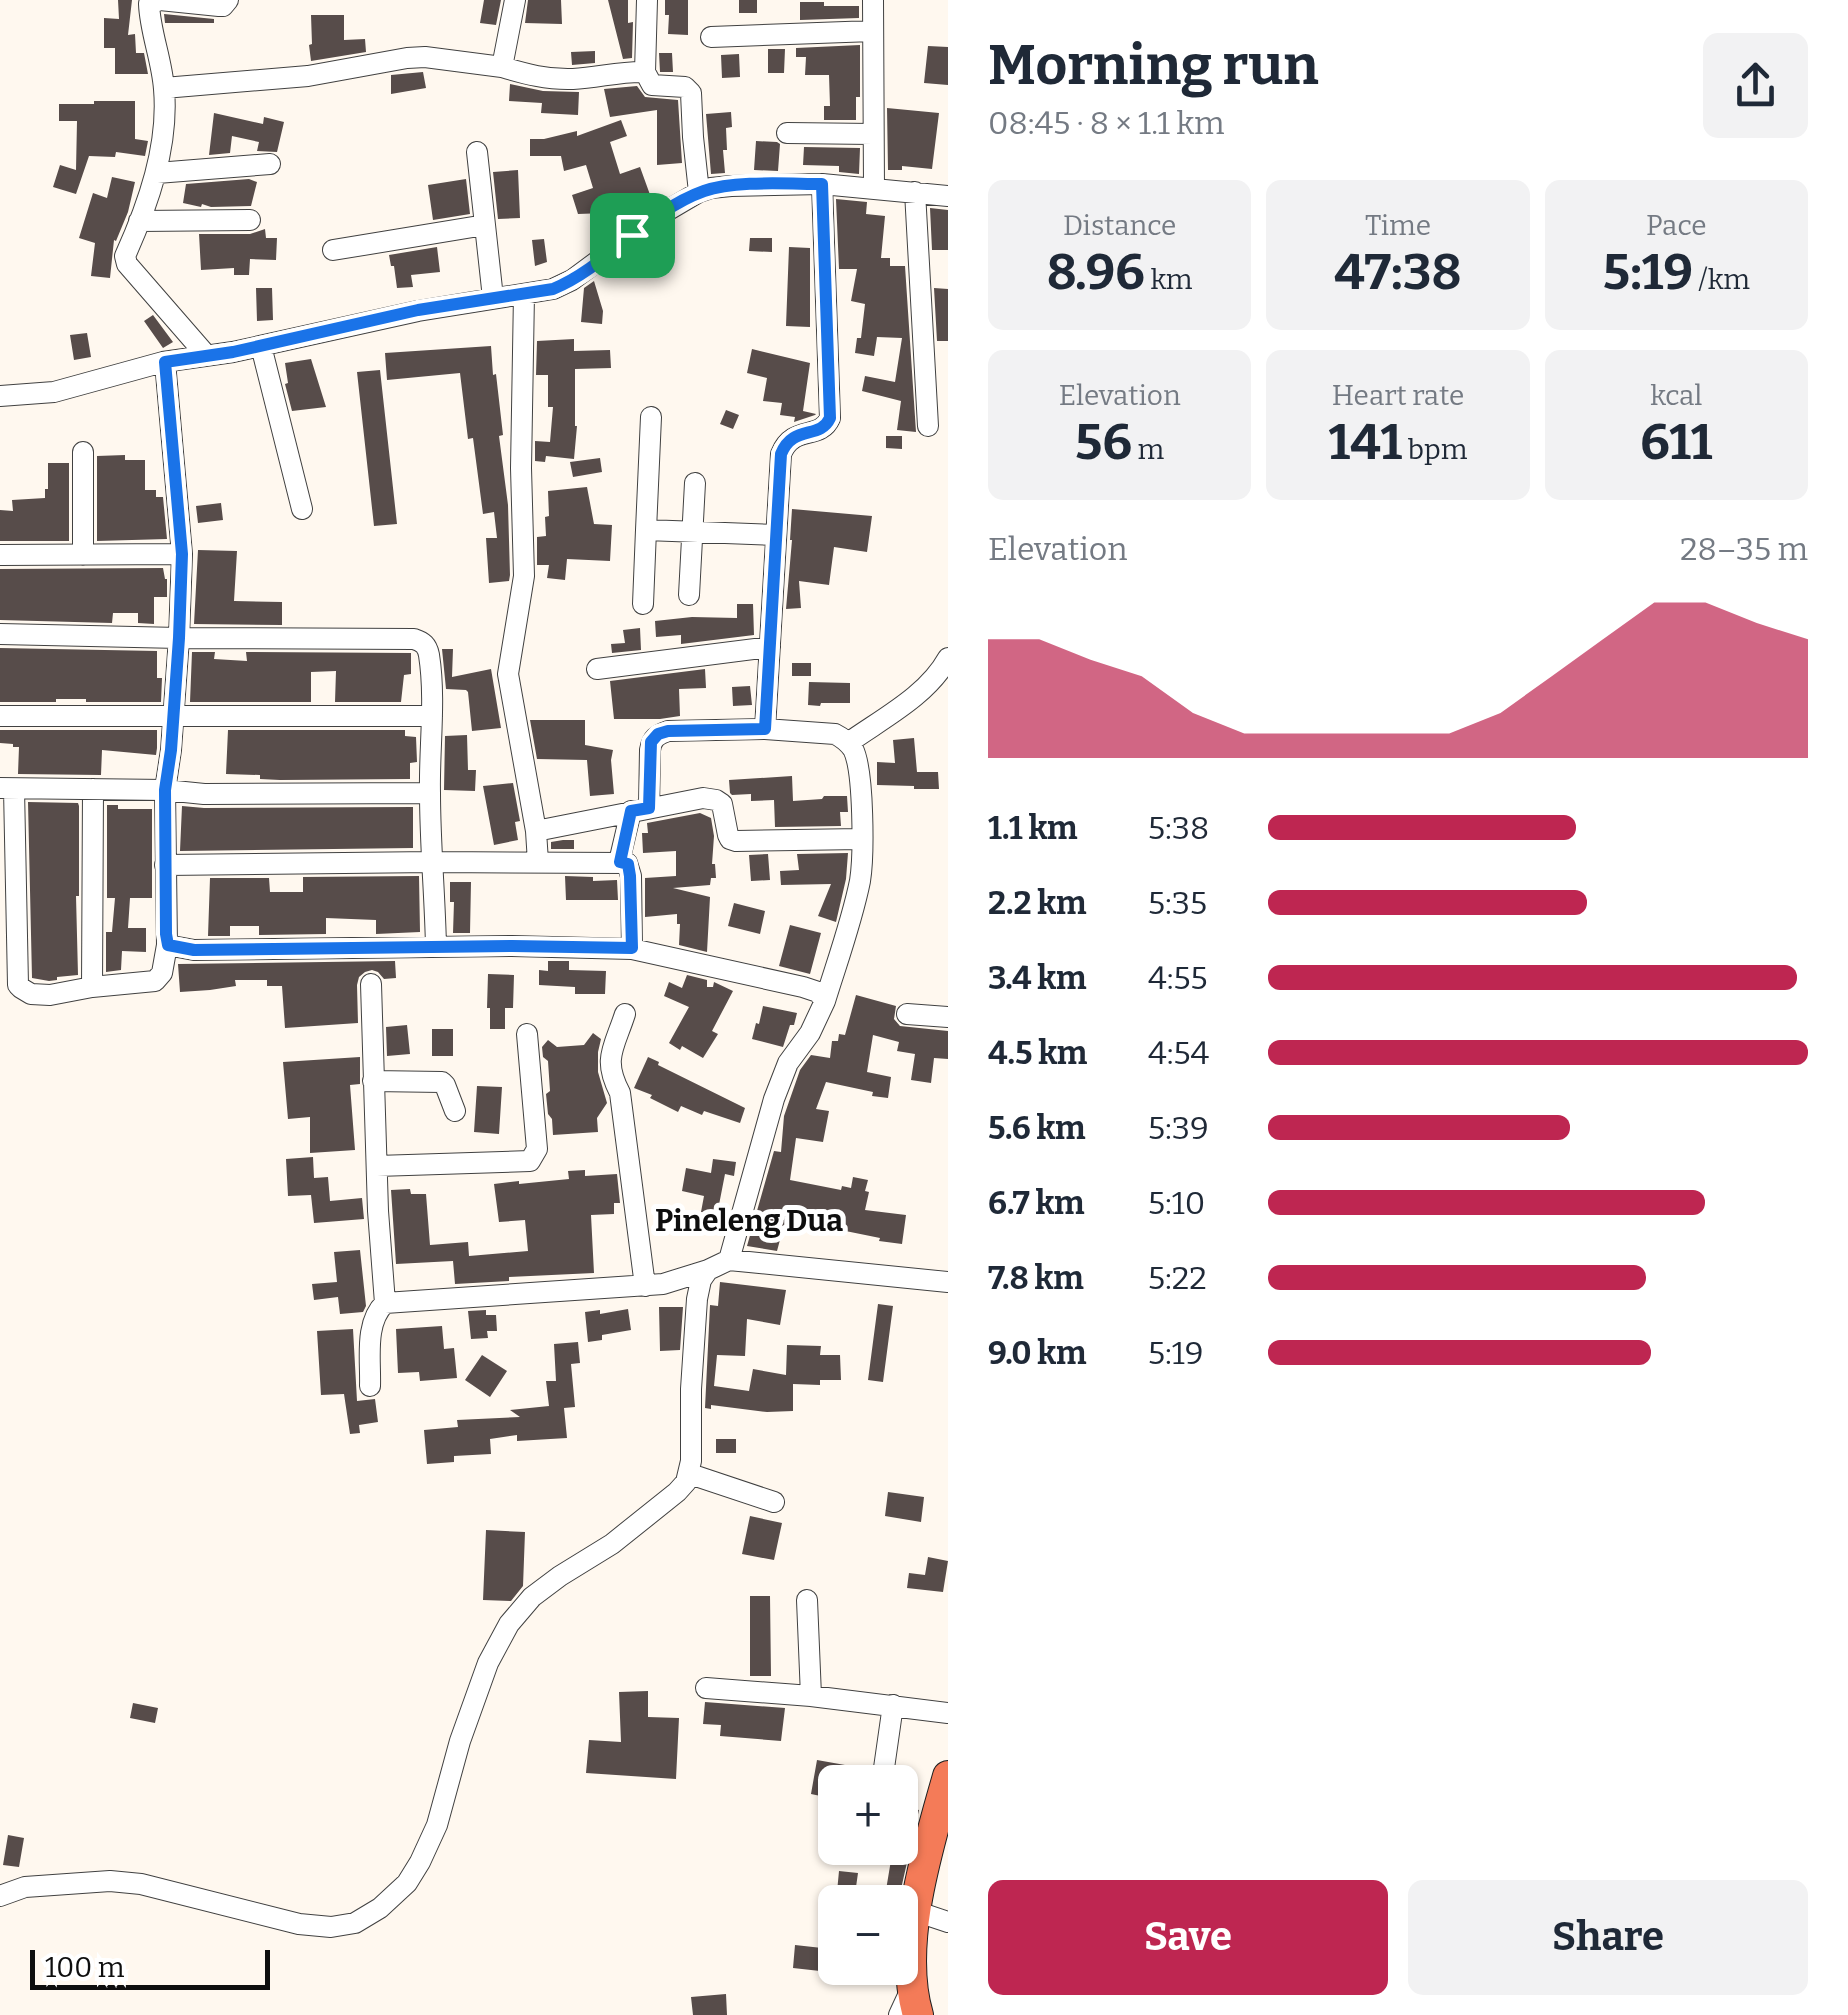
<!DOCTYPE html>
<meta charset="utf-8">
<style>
body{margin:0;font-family:Bitter,serif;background:#f2f2f3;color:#1f2937;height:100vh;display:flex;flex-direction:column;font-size:38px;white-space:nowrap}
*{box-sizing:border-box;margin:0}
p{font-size:32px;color:#747a83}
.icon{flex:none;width:55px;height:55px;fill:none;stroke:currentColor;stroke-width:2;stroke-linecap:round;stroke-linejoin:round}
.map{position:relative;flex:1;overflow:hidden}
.details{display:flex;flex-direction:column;background:#fff;width:900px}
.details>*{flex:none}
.controls{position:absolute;left:818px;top:1765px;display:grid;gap:20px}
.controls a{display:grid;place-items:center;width:100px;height:100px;border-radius:15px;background:#fff;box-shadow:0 2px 8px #0004;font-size:50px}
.scale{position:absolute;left:30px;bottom:25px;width:240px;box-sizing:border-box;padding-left:10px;border:5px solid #0e0e0e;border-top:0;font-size:28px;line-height:35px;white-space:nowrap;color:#0e0e0e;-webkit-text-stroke:8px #fff;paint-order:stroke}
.pin{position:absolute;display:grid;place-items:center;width:85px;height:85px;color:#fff;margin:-42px;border-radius:20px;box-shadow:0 5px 15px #0006}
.round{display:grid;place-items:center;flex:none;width:105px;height:105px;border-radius:15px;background:#f2f2f3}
.head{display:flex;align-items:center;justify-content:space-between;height:170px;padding:0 40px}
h1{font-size:55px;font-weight:700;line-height:75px}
.figures{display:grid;grid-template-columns:repeat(3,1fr);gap:15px;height:170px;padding:10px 40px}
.figures div{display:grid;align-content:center;border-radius:15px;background:#f2f2f3;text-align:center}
.figures b{font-size:50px;font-weight:700}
.figures small{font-size:28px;font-weight:400}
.figures p{font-size:28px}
.chart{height:280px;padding:20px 40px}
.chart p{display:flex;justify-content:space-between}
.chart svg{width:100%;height:180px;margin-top:10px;fill:#be2651;opacity:.7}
.cta{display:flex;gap:20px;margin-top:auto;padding:20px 40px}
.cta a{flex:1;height:115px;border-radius:15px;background:#be2651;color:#fff;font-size:40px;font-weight:700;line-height:115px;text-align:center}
.cta a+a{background:#f2f2f3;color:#1f2937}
ul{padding:0 40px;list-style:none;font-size:32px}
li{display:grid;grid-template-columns:160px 120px 1fr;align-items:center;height:75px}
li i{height:25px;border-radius:12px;background:#be2651}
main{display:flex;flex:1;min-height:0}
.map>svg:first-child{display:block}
.building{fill:#574c4a}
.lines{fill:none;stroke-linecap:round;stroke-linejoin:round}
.minor-casing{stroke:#414141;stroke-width:22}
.highway-casing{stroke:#1f1f1f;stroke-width:32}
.minor{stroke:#fff;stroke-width:20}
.highway{stroke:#f47b58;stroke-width:30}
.route-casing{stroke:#fff;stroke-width:20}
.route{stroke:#1a73e8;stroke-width:12}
.labels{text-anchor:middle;stroke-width:10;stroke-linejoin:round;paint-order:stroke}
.quarter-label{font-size:30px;font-weight:bold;fill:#0e0e0e;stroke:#fff}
</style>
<main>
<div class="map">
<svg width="948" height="2015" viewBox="0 0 948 2015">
<rect width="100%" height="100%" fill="#fff8ef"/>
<path class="building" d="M118,0H132L128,35L135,34L136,53H144L148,74H115V48H104V18L119,19Z
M484,0H501L496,25L480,23Z
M528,0H561L562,24L525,23Z
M608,0H628V23L633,22L632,58L623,59Z
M665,0H688V35L668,34L669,15H665Z
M739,0H757V13H739Z
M800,2H824V6H859V18L800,20Z
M164,14L214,19V23H165Z
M311,15H344V40L365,39L366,52L311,61L309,45L312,44Z
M860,45V97H856V120H824V106H830L829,75H805L806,57H796V48Z
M928,46L948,47V85L924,83Z
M768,49H785L784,73H768Z
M595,51V63L572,65L571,52Z
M659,53H672L673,72H660Z
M739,54L740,77L722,78L721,55Z
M423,72L426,88L391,94V75Z
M510,84L543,91L579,92L578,115L541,113L542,103L509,101Z
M637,86L645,97L678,100L682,163L657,165V110L610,117L604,89Z
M94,101H135V139L148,141L145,156L116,152L115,157L89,156L76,194L53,187L60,165L76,170L77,121H59V104H94Z
M887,108L939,113L932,169L902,166V170H888Z
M731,112L732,127L726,128L727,150H723L725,173L711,174L706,114Z
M214,113L263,124L264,117L284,122L277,152L257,151L259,142L232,136L230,153L209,155Z
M621,120L627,136L610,142L620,174L640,167L653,203L624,213L627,223L619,228L607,231L605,213L578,214L572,195L593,188L586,165L564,171L561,156H530V139H544L577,131V136Z
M756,141L777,142L780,144L778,171L754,170Z
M804,147L860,148L859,174L839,172V166L803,165Z
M518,170L520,218L498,219L493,172Z
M112,177L135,182L128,212L116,241L114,240L110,278L91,276L95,243L79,238L93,193L107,198Z
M249,179L257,182L251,206L211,207L202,204L201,207L183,203L186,184Z
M466,179L470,214L433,220L428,185Z
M836,199L867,202L866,214L885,216L881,258H890V266H905L916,432L897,430L901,401L862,391L865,376L895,382L902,338L877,337L874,356L855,353L857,338H861L865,304L851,301L857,269H839Z
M930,208L948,210V250H932Z
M265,229L266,238H277L276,260L250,259L249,275H234V268L201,270L199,234H250Z
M750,238H772V252L749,251Z
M544,239L547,262L535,266L532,240Z
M437,247L440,272L411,275L413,287L397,288L394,266H391L389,255Z
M789,247L810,248V327L786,326Z
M594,281L603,311L602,324L581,322L584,288Z
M256,288H272L273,320L257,321Z
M934,288L948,289V341H937Z
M153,315L173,342L163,348L144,321Z
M87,333L91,357L74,360L70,335Z
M574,339V351L610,350L611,368L575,369V426H577L574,459L546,456L545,462L535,461V441L550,442L553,407H548V375H536L537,341Z
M491,346L493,375L496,374L503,435L499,436L508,505L510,575L509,581L489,583L486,538H497L494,512L483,514L473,438L468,439L460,373L387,380L385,353Z
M752,349L810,363L803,411L816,414L815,415L794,422L795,417L780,415L782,403L763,401L767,378L747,373Z
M311,359L326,407L292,411L285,384L288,383L285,363Z
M380,370L397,524L374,526L357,372Z
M726,410L739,415L733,429L720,424Z
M886,436H902V449L886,448Z
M125,455V460H145V490H156V497H163L167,539L97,541V456Z
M600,458L602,472L573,477L570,462Z
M48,463H69V541H0V510L13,511L12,500L45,498V489H48Z
M587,487L594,524L612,525L610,561L567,559L565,580L547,578L549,565H537V537L546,536L545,517L549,516L548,491Z
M221,503L223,520L198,523L196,506Z
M792,509L872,516L867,552L834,547L829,585L799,581L801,608L786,609L792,540H790Z
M198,550L237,551L234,601L282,602V625L194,624Z
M163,568L165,579H167V597H154V624L138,623V613H113L112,623L0,620V569Z
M737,604H753L754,635L681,644V635L656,637L655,621L692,617L737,618Z
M640,628L641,650L612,653L611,644L625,643L623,630Z
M0,648L157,651V678H162L161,702H86V699H56V702H0Z
M442,649H453L452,677L491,669L501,728L472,731L468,692L466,690L446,689Z
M192,652H215L214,659L247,661L246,652L411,653V674L404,675L401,702H335L336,671L311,672V702H190Z
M792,663H811V676H792Z
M705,669L706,688L679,689L680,716L660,719H614L610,681Z
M809,682L850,683V703H821L820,706L808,705Z
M750,686L752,705L733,706L732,687Z
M530,720H585V745L613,750L611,760L614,794L590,796L587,760L537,759Z
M0,730H157V748L156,755L102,750L101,775L18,774L19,747H13V744L0,743Z
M228,730H405V736L416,737L417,762L410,763V779L280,780L260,779V775L226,774Z
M467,735L468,770H476L475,791L444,790L445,736Z
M914,738L917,772H938L939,789H914V786L877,785V762L895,763L893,740Z
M792,776L793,801L822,799L824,796H847L848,812H840L841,826L775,827L774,800L751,801V794L732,795L730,793L729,780Z
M513,783L520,821L515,822L518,840L494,845L483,786Z
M28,802L78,803L79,806V896H76L78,975L57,977V980L49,981L32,978Z
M107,805H118V809H152V898H130L128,928H146V952L122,951L121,970L106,972V932H112L115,898H107Z
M182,806L204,808L413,807V848L180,851Z
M700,813L711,818L714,836L712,864H715L716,878H711L710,885L673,888L710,897L707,952L679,945L680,924H677V914L645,917V878L676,876V851L643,853L642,833H648L647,823Z
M563,840H574V849H551V842Z
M848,853L846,879L836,922L818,916L831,884L781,885L780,871L799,870L797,854Z
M768,854L770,880L751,881L749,855Z
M419,876L420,932L376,934V920L326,918V934L259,935V926H230V936H208L210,878H269L270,892H303V877Z
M565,876L593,877V881L617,880L618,900H566Z
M450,882H471L470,933H453L454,902H450Z
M734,903L765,911L760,934L728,926Z
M790,925L821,933L810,974L779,966Z
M395,961L396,978L384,979L378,972L372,970L365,972L359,977L357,985L358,1023L285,1028L282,986H267V980H235L236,986L210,990L180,992L178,964Z
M548,961H569V970L606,971L605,994H575V987L539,985V970L548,971Z
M488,974L514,975L513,1008H505V1029H490V1008H487Z
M687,975L707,980V987H713L714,982L733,991L712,1031L718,1034L703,1058L682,1046L680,1050L669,1043L689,1007L664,996L669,982L682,988Z
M856,995L896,1006L894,1019L900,1026L948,1031V1059L934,1058L931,1083L911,1080L915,1054L897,1051L899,1042L873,1035L867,1072L891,1077L888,1098L872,1096L873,1092L826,1082L816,1109L829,1111L823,1142L796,1138L790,1180L841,1190L842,1186L851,1188L853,1177L868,1180L865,1191L869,1192L865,1210L906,1215L902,1244L879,1241L880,1238L816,1225L814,1233L784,1225L777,1251L747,1246L774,1151L781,1152L784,1116L800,1070L811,1055L830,1058L832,1041H838L839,1034L845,1035Z
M763,1006L797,1013L794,1025H790L783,1047L752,1039L756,1023L759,1024Z
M407,1025L410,1054L387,1056L386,1027Z
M432,1029H453V1056H432Z
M593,1033L601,1039L598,1052V1072L607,1103L597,1118L598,1132L553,1135L552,1119L548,1114L546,1094L550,1091L548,1061L543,1057L542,1047L548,1040L557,1047L584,1045Z
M360,1057V1084L350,1085L355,1150L310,1153V1117L288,1119L283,1062Z
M648,1057L659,1062L658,1065L745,1108L740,1123L704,1111L702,1115L681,1106L678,1112L650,1098L652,1095L634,1088Z
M477,1086L502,1087L499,1134L474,1132Z
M313,1157L314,1178L328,1177L330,1201L362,1198L364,1219L314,1223L311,1195L288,1196L286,1159Z
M713,1159L736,1162L734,1176L725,1174L717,1215L701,1212L704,1196L682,1191L686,1168L711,1173Z
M585,1170V1176L617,1174L620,1203H614V1214L591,1215L594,1273L509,1277V1281L455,1284L453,1261L396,1264L391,1190L410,1189L411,1194H426L430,1245L468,1242L469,1256L528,1251L525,1220L499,1222L494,1184L519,1181V1184L569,1179L568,1171Z
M360,1250L366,1306L363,1312L340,1314L338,1297L314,1300L312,1284L337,1282L334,1252Z
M720,1282L786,1290L780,1325L747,1319L745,1356L717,1355L714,1386L749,1391L753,1369L786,1375L787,1345L821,1346L820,1355H840L841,1380H820V1385L793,1384V1411L767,1412L711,1405V1409L705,1408L710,1305L718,1306Z
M878,1304L893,1306L883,1382L868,1380Z
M659,1307H683L680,1350L660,1351Z
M628,1309L631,1330L602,1335V1340L588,1342L585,1312L600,1310V1314Z
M486,1310V1315H496L497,1331H487L488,1338L471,1339L468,1311Z
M442,1326L444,1349L454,1348L457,1378L420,1381L419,1372L398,1373L396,1329Z
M353,1329L357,1401L375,1399L378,1422L359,1425L360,1433L350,1434L344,1394L321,1395L317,1331Z
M578,1342L580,1363L571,1364L575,1407L564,1408L567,1438L517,1441V1435L490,1439L491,1454L454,1456V1462L427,1464L424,1430L458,1427L457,1420L520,1417L510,1410L549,1406L546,1381H556L554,1344Z
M482,1355L507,1371L490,1397L465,1380Z
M716,1439H736V1453H716Z
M888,1492L924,1497L921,1522L885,1516Z
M750,1516L782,1523L774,1560L742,1554Z
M486,1530L525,1532L523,1586L511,1601L483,1600Z
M928,1557L948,1561L943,1592L907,1588L909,1573L925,1575Z
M750,1596H770L771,1676H750Z
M648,1691V1717L679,1718L676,1779L586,1773L589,1740L621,1742L619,1692Z
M705,1702L785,1708L781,1741L720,1736L721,1725L703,1724Z
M133,1703L158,1708L155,1723L130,1718Z
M817,1760L845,1765L842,1782H835V1799L811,1794Z
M900,1806L919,1810L898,1902H884L893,1848H900Z
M8,1835L24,1838L19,1867L3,1865Z
M839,1871L858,1873L855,1894L837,1892Z
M795,1945L822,1948L820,1971L793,1968Z
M726,1994L727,2015H693L691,1997Z"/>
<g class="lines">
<g class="minor-casing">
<path id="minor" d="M515,0L502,67C525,74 548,80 573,79C598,78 620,71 645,72L652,85L685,87L691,93L693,137L699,192
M873,0L874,187
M711,37L873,31
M645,72L647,0
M164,88L308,76L407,58L425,57L502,67
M787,133L873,134
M477,152L493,298
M157,173L270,164
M822,184L830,418C820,441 793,424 781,454L765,729L835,734C843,738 848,742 853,749C864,770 864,856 860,881C852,921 837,962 825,1001
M915,192L928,426
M139,221L250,220
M333,250L485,225
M524,294L521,468L524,576L508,674L536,831L538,862
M261,346L302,509
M207,356L127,264L125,256C148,205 169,146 164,89C162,60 150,32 149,4L160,0L219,6H223L228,0
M165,362L182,554L179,638L171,750L165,790L167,945L194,950L512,946L632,949L803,987L818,992L825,1001L810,1033L788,1063L774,1099L729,1260
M0,396L54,392L163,362L233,352L418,311L553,289L572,280L660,215L699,192L711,188L731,186L822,184L948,196
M651,417L646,530L776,535
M83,452V555
M0,555L182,554
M689,595L695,483
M643,604L646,530
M0,634L179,638L414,639C423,642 427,645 429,655C436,700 429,748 430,793C430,845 435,896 436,947
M597,669L770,647
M0,716H432
M848,743C883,718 927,696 948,658
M0,788L165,790L204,794L430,793
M14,789L18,985L21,988L31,994L50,995L92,987L155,981L162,973L167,945
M649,807L650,750C652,738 657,735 668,731L765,729
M536,831L703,798L716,800L722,804L728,835L730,839L736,841L861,839
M619,862L631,811
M165,865L433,862L627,863L631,876L632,949
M371,984L378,1211L385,1303L663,1284L708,1270L729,1260L948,1282
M92,987L93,789
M625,1014C614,1048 602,1059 620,1093L645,1286
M907,1014L948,1017
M373,1081L442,1082L445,1085L455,1111
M377,1166L530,1161L537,1149L527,1034
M370,1386C371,1360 364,1323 385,1303
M690,1474L774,1502
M807,1600L811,1696
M706,1688L811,1696L948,1713
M882,1782L893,1705
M0,1896L25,1887L110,1881L141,1884L299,1924L331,1927L355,1923L380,1908L407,1883L420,1862L437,1825L460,1741L488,1663L509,1624L532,1597L560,1576L612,1544L677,1492L686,1482L691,1461V1389L697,1299L701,1280L708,1270
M915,1911L948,1922
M899,2015L912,1987"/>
</g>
<g class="highway-casing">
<path id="highway" d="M918,2015C897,1944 928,1847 948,1776"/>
</g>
<use href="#minor" class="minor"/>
<use href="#highway" class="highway"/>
</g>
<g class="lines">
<g class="route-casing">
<path id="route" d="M822,184L830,418C820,440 793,424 781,454L765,729L668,731L658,734L651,742L649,808L631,811L620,862L628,864L630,876L632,948L512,946L194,950L168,945L166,934L165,790L171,750L179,638L182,554L165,362L233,352L418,310L553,289C607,267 647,211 704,191C735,180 789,184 822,184Z"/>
</g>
<use href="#route" class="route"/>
</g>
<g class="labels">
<g class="quarter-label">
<text x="749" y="1231">Pineleng Dua</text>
</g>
</g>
</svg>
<div class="controls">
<a>+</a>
<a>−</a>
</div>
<div class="scale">100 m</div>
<div class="pin" style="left:632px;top:235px;background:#1e9e55"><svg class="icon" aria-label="arrive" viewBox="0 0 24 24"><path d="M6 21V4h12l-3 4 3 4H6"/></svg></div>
</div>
<section class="details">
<div class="head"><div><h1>Morning run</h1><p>08:45 · 8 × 1.1 km</p></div><a class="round"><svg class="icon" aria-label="share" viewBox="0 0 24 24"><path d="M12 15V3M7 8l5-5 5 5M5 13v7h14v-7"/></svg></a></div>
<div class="figures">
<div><p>Distance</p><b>8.96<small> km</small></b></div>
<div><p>Time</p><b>47:38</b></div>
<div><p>Pace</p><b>5:19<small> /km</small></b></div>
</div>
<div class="figures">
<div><p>Elevation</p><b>56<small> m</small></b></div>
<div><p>Heart rate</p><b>141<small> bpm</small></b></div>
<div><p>kcal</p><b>611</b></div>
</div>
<div class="chart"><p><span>Elevation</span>28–35 m</p>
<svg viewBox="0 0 160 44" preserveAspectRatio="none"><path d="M0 44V15L10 15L20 20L30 24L40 33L50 38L60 38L70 38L80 38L90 38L100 33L110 24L120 15L130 6L140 6L150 11L160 15V44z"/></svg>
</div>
<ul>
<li><b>1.1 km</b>5:38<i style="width:57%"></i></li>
<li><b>2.2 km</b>5:35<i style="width:59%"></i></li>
<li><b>3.4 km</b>4:55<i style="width:98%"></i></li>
<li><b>4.5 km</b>4:54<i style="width:100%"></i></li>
<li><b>5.6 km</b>5:39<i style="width:56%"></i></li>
<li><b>6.7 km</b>5:10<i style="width:81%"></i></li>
<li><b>7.8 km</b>5:22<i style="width:70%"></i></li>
<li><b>9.0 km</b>5:19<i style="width:71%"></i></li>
</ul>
<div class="cta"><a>Save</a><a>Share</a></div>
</section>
</main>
